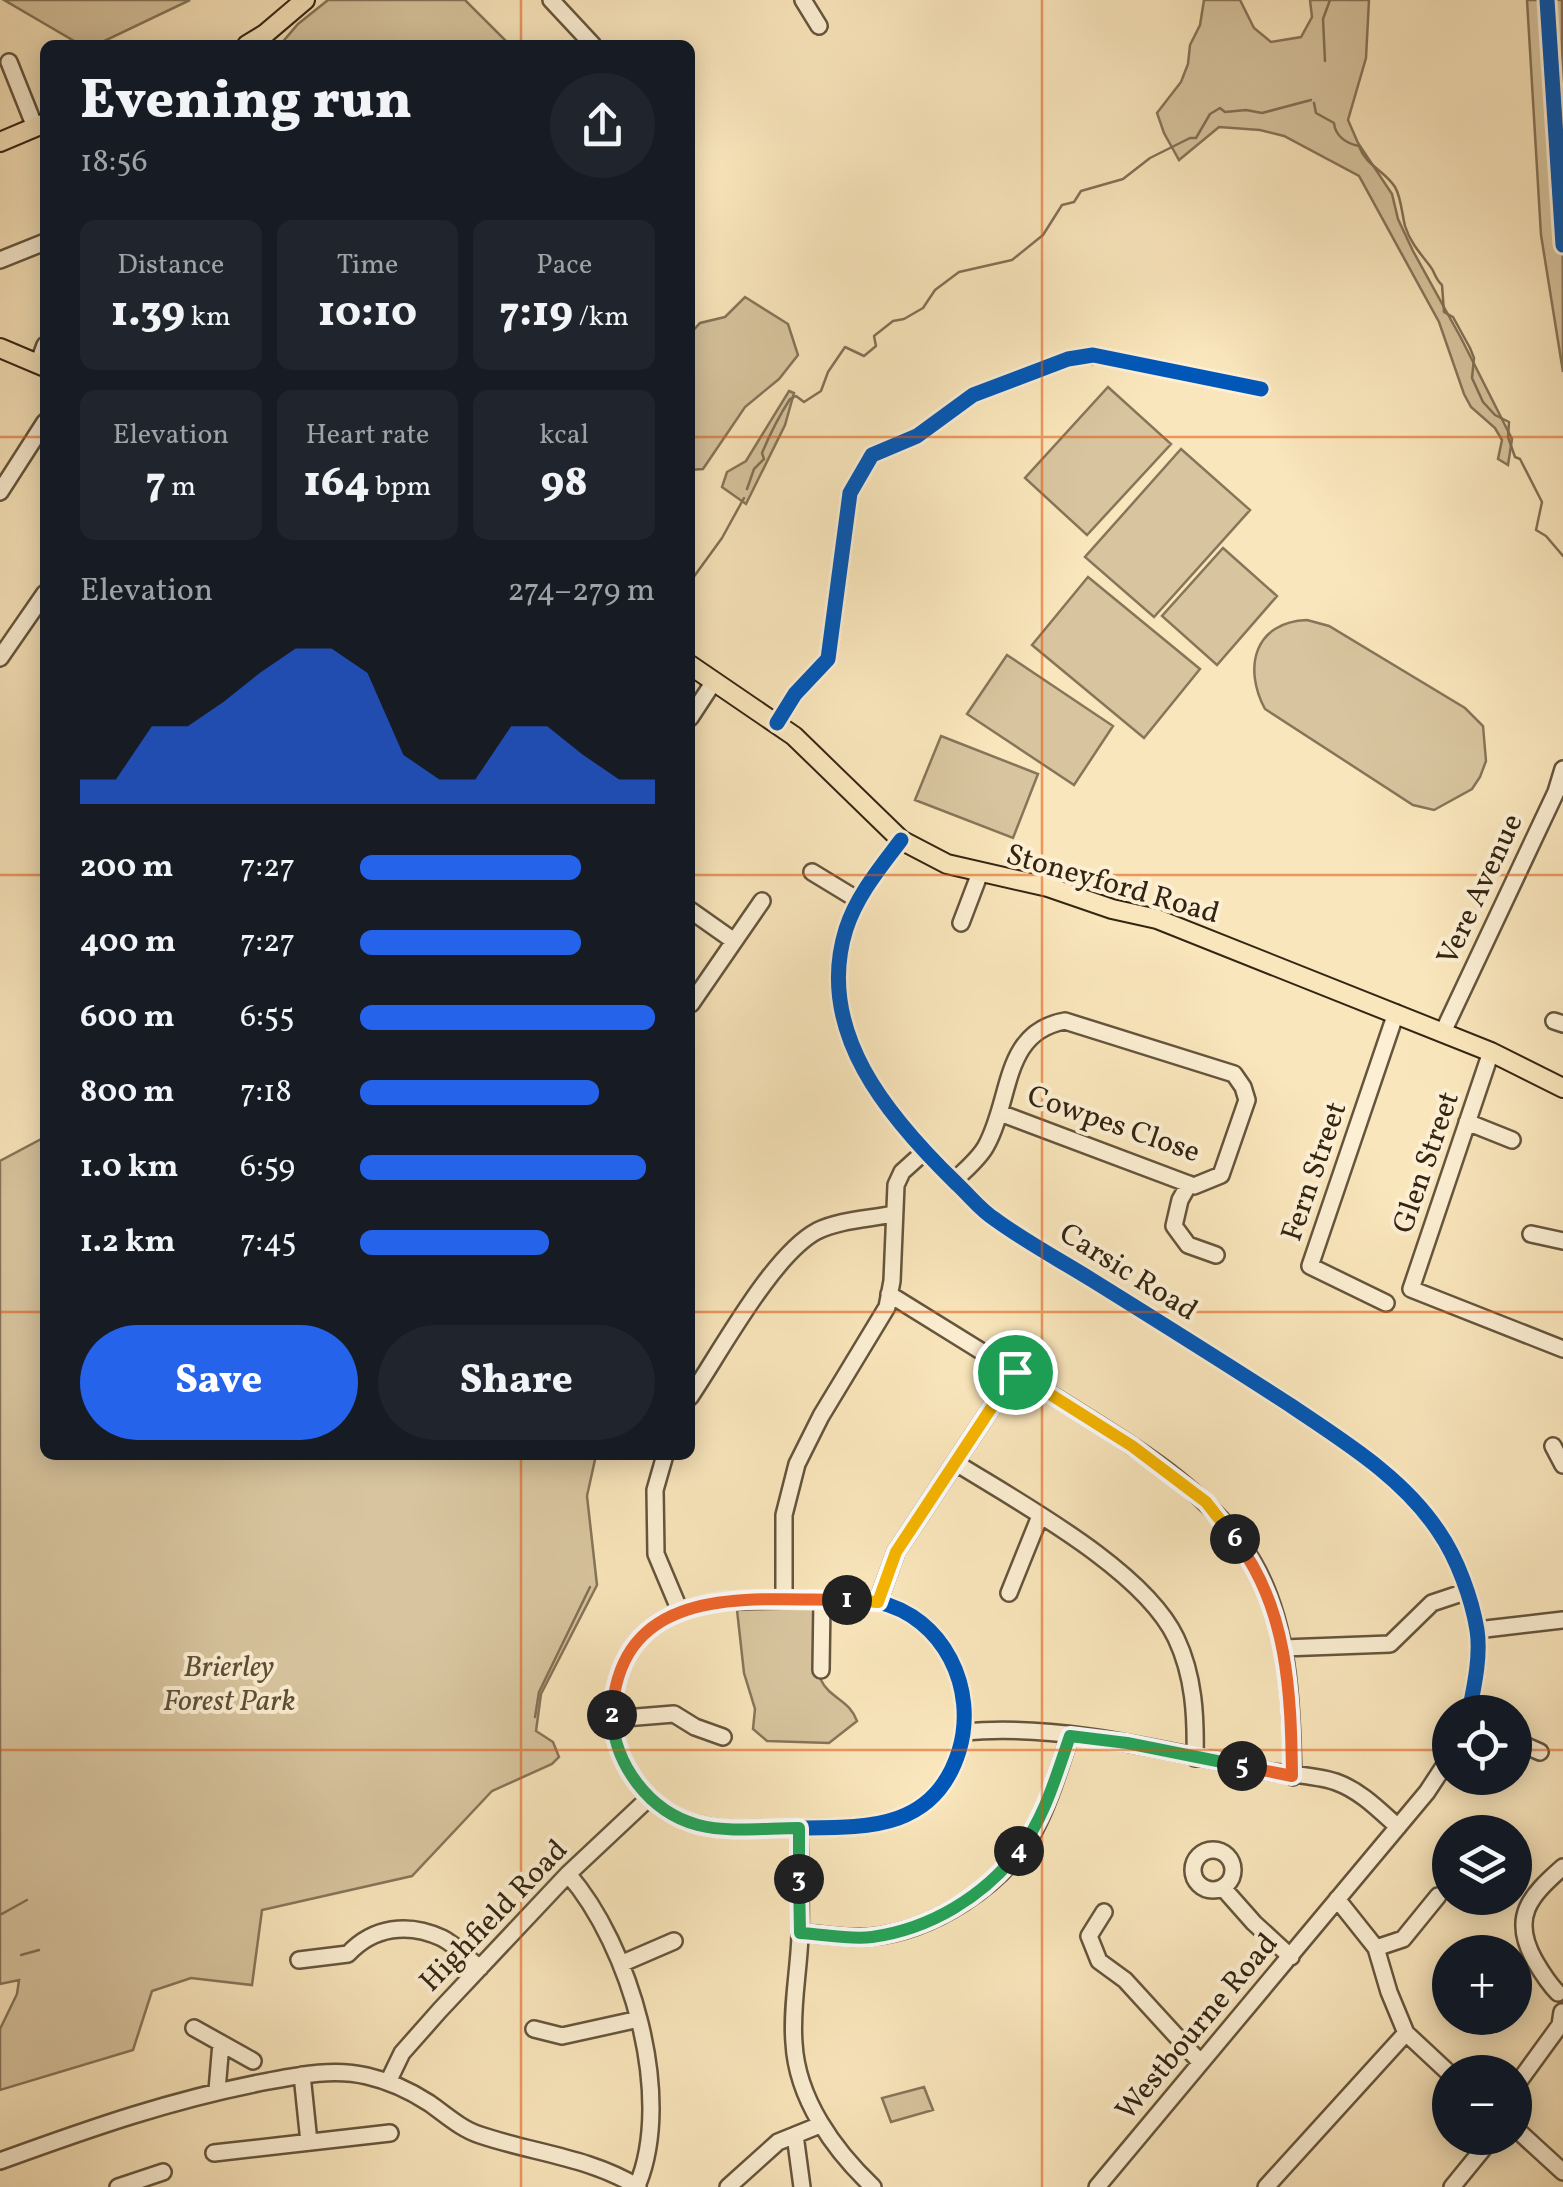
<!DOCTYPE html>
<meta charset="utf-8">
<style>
body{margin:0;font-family:Vollkorn,serif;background:#20242c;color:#f1f3f6;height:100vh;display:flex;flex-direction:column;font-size:38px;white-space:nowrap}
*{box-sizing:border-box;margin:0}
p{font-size:32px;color:#9ea1a6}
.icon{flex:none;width:55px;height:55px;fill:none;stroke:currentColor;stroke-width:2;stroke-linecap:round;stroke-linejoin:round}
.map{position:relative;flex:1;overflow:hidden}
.side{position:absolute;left:40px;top:40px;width:655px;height:1420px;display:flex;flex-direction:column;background:#171b24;border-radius:15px;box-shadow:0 5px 25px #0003}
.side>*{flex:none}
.fabs{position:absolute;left:1432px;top:1695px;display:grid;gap:20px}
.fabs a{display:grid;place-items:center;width:100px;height:100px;border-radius:50%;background:#171b24;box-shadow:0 5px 25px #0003;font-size:50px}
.pin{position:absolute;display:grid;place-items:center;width:85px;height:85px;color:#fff;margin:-42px;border:5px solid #fff;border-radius:50%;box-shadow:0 2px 10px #0007}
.km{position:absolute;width:50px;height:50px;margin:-25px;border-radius:50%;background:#222;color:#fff;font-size:28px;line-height:50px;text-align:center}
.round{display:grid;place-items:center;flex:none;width:105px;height:105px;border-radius:52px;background:#20242c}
.headline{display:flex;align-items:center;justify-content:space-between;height:170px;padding:0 40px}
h1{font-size:55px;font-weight:800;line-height:75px}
.figures{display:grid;grid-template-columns:repeat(3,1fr);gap:15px;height:170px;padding:10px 40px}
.figures div{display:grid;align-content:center;border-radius:15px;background:#20242c;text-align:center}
.figures b{font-size:42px;font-weight:800}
.figures small{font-size:28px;font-weight:400}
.figures p{font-size:28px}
.chart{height:280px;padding:20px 40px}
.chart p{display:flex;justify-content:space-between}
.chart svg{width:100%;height:180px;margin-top:10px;fill:#2563eb;opacity:.7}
.primary-button{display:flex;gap:20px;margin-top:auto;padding:20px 40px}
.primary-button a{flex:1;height:115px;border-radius:60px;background:#2563eb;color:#fff;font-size:40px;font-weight:800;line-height:115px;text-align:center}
.primary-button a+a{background:#20242c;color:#f1f3f6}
ul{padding:0 40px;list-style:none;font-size:32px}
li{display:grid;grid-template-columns:160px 120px 1fr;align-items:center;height:75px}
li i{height:25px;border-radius:12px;background:#2563eb}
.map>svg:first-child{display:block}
.green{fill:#d8c59f;stroke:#867559;stroke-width:2.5}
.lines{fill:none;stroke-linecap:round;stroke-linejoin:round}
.stream{stroke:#827156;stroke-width:2.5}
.minor-casing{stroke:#65553d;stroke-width:20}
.major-casing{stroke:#332513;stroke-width:22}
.minor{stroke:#fcefd3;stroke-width:15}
.major{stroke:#fae6bc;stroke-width:18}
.cycleway-casing{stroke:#fcefd3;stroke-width:21}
.cycleway{stroke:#0057b8;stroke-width:15}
.split-1-casing{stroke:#fff;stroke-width:20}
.split-2-casing{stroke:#fff;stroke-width:20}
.split-3-casing{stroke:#fff;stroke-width:20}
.split-4-casing{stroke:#fff;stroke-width:20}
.split-5-casing{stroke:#fff;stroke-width:20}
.split-6-casing{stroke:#fff;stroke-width:20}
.split-7-casing{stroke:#fff;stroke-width:20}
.split-1{stroke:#f5b400;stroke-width:12}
.split-2{stroke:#f0652b;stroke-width:12}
.split-3{stroke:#22a559;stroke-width:12}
.split-4{stroke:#22a559;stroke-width:12}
.split-5{stroke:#22a559;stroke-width:12}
.split-6{stroke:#f0652b;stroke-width:12}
.split-7{stroke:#f5b400;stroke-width:12}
.grid{fill:none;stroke:#df560c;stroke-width:2.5;stroke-opacity:0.55}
.labels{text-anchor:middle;stroke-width:8;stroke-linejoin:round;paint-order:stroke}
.street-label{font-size:30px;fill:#332513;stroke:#fcefd3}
.park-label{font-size:30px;font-style:italic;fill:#5c4d36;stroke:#fcefd3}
</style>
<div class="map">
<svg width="1563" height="2187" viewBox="0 0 1563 2187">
<rect width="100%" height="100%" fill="#fae6bc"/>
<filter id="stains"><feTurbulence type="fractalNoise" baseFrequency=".002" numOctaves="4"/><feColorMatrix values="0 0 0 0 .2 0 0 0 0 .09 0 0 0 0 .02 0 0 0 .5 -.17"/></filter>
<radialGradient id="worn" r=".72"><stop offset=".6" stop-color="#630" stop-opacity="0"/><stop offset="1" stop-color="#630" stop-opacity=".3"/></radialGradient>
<path class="green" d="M4,0H190L96,45H81Z
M328,0H465L510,45H280L298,24Z
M1204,0H1240L1254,28L1271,42L1301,37L1312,17L1310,0H1369L1366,58L1348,120L1358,143L1392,194L1398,219L1413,251L1461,338L1512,439L1508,465L1498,459L1502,440L1495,428L1471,407L1464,394L1439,322L1359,176L1284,136L1260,130L1219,127L1179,160L1164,133L1157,113L1181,82L1188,64L1190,45L1200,25Z
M1527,0H1562L1563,372L1541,235Z
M745,297L788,324L798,355L779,379L745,407L703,469L690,470V334L700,323L725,317Z
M1108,387L1171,444L1087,535L1025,478Z
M789,391L794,393L785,425L746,504L722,487L727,472L746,461Z
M1181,449L1250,510L1154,617L1085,557Z
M1223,548L1277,596L1217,665L1162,616Z
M1088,577L1200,669L1144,738L1032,645Z
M1307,620L1329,626L1465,708L1483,726L1486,761L1480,777L1472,789L1434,810L1413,805L1265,709C1243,668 1254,622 1307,620Z
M1007,655L1113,726L1074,785L967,714Z
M941,736L1038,774L1013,838L915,800Z
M45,1137V1455H596L587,1496L597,1585L541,1694L536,1731L553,1742L559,1757L552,1764L492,1791L412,1876L262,1910L252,1985L191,1978L152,1991L133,2050L0,2090V2029L17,1994L19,1980L0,1984V1161Z
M814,1608L817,1611C817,1635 809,1673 829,1691C841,1702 851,1705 857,1721L829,1743L767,1741L753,1729L755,1709L744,1673L737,1610Z
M924,2087L933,2110L891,2122L882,2098Z"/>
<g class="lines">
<path class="stream" d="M1325,61L1323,19L1330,0
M1314,103L1316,113L1334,123C1335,136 1347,144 1359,146C1366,166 1384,170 1395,187C1401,197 1402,214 1405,226C1410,242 1420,253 1430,266C1435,272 1435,279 1442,285L1444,312L1453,317L1470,348L1474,358L1472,378L1483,402L1495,415L1509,422L1508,437L1515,457L1520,459L1542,502L1536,530L1546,536L1563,556
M747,489L754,469L764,459L762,453C770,434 779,416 790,399L796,396L804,402L821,391L828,372L845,347L864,356L876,346L874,336L893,321L904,319L923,308L935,290L959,272L1012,260L1043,235L1062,205L1074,202L1081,191L1123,179L1150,158L1190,138H1196L1210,114L1220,108L1225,112L1246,110L1262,113L1311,100
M690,582L722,538L744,498
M535,1717L539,1692L590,1587
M0,1915L27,1900
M21,1955L39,1950"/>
<g class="minor-casing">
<path id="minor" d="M551,0L593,45
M803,0L819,26
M9,62L35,127
M0,260L45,242
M38,364L45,345
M0,492L45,422
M0,658L45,593
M690,718L713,683
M777,723L795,694L828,659L850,493L872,455L917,436L973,395L1068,359L1093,355L1261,389
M901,840C880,868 857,895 846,929C814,1031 889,1118 957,1184C970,1196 981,1211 996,1220C1026,1242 1060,1260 1092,1280C1158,1321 1225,1363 1290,1405C1343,1441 1403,1477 1439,1532C1457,1558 1472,1599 1477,1630C1481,1656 1474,1687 1469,1712
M812,872L858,900
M690,910L734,941
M961,923L980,873
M691,1004L762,901
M1554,1021L1563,1024
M1443,1032L1556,792L1563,769
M1491,1052L1411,1289L1563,1349
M1467,1122L1512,1140
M954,1181C965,1170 979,1159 986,1146C1012,1099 1002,1032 1065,1021L1234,1074L1243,1087L1247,1100L1221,1175L1194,1186L1000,1113
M1189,1184L1180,1200L1174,1226L1188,1245L1216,1255
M1531,1234L1563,1241
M889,1294C947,1330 1005,1366 1063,1402C1132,1446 1211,1490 1253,1562C1290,1626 1291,1705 1293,1777
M1386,1303L1310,1266L1396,1013
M690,1397C720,1353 772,1255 817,1231C839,1220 869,1219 893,1214
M1553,1446L1563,1465
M665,1455L655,1490L656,1554L680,1611
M956,1463C1020,1503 1144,1570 1176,1638C1194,1676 1196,1716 1195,1758
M1009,1593L1040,1516
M784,1599V1515L797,1464L821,1416L887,1307L892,1281L896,1185L902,1172L923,1153
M726,1600C756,1598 787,1600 817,1600C837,1600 858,1598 878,1602C944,1617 978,1689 959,1751C933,1835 858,1827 788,1828C759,1828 726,1832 697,1824C632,1807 598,1734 620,1673C637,1625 679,1607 726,1600Z
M878,1602L896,1552L1015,1372
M1477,1630L1563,1620
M1283,1648L1390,1644L1432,1603L1465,1592
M821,1670L822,1600
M612,1719L674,1714L695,1727L723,1737
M964,1732C1062,1723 1165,1751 1261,1770C1285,1775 1313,1774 1336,1782C1361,1791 1379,1810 1398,1827
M1515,1741L1540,1752
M799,1828C799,1863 801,1900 800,1935C799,1970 791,2008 794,2043C797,2099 834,2150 873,2187
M1193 1870a20 20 0 1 1 40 0a20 20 0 1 1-40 0Z
M568,1874C630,1945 675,2097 637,2186
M1223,1888L1254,1923L1291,1957
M1337,1899L1376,1948L1389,1992L1406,2033L1450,2074
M1104,1912L1089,1936L1099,1961L1125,1980L1200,2062
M800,1933C823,1934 848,1939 870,1937C933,1931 1003,1886 1034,1831C1050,1801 1059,1768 1070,1736
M1376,1948L1403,1939L1438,1896
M299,1960L348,1954C373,1927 408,1922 442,1938C456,1945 468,1959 480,1968
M623,1963L674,1941
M1558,1993C1548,1983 1542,1973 1535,1961C1510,1917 1530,1896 1563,1867
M194,2028L253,2061
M534,2029L562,2036L639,2019
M302,2075L309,2142
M388,2082L402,2053L440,2010L568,1874L650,1797
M1515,2087L1560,2025L1562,2012
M217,2090L221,2043
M1515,2128L1563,2172
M795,2135L802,2187
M214,2153L390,2133
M0,2161C91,2128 173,2099 269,2081C300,2075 335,2068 367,2076C389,2081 409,2090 429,2103C445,2114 461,2129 480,2135C533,2153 589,2157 638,2187
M118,2187L163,2172
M728,2187L778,2142L820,2125
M1097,2187L1427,1792L1450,1757
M1266,2187L1406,2033
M1452,2187L1492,2138"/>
</g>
<g class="major-casing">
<path id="major" d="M247,45L265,34L305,0
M0,142L45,123
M0,348L45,367
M690,665L794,736L901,840L947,864L1048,887L1112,909L1157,919L1491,1052L1563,1088"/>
</g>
<use href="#minor" class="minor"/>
<use href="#major" class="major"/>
<g class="cycleway-casing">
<path id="cycleway" d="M1547,0L1563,245
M777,723L795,694L828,659L850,493L872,455L917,436L973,395L1068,359L1093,355L1261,389
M901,840C880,868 857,895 846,929C814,1031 889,1118 957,1184C970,1196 981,1211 996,1220C1026,1242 1060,1260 1092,1280C1158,1321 1225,1363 1290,1405C1343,1441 1403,1477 1439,1532C1457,1558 1472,1599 1477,1630C1481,1656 1474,1687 1469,1712
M726,1600C756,1598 787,1600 817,1600C837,1600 858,1598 878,1602C944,1617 978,1689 959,1751C933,1835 858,1827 788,1828C759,1828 726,1832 697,1824C632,1807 598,1734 620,1673C637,1625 679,1607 726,1600Z"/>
</g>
<use href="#cycleway" class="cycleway"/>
</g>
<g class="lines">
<g class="split-1-casing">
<path id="split-1" d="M847,1600L878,1602L896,1552L1015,1372"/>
</g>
<g class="split-2-casing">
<path id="split-2" d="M612,1715C619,1581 750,1600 847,1600"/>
</g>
<g class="split-3-casing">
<path id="split-3" d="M612,1715C614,1764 649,1812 698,1825C729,1833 766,1828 799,1828V1879"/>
</g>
<g class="split-4-casing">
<path id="split-4" d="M799,1879L800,1933C823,1934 849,1940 872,1937C930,1929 983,1897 1019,1851"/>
</g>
<g class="split-5-casing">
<path id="split-5" d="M1019,1851C1045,1817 1056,1776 1070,1736L1127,1743L1242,1766"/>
</g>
<g class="split-6-casing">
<path id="split-6" d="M1235,1539C1288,1607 1291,1694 1292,1776L1242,1766"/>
</g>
<g class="split-7-casing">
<path id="split-7" d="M1015,1372L1132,1446L1206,1502L1235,1539"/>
</g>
<use href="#split-1" class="split-1"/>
<use href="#split-2" class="split-2"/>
<use href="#split-3" class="split-3"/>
<use href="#split-4" class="split-4"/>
<use href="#split-5" class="split-5"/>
<use href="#split-6" class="split-6"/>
<use href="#split-7" class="split-7"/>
</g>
<path class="grid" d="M521,0V45M1042,0V2187M0,437H45M690,437H1563M0,875H45M690,875H1563M0,1312H45M690,1312H1563M521,1455V2187M0,1750H1450M1515,1750H1563"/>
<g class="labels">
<g class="street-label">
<text transform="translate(1113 883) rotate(16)" y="10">Stoneyford Road</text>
<text transform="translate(1479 889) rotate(-65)" y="10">Vere Avenue</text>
<text transform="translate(1114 1123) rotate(19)" y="10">Cowpes Close</text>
<text transform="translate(1425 1162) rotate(-71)" y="10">Glen Street</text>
<text transform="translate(1313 1171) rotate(-71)" y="10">Fern Street</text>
<text transform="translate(1129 1271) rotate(32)" y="10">Carsic Road</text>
<text transform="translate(493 1915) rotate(-46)" y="10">Highfield Road</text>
<text transform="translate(1196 2026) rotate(-50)" y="10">Westbourne Road</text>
</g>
<g class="park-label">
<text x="229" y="1676">Brierley<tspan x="229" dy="34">Forest Park</tspan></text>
</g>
</g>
<rect width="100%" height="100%" filter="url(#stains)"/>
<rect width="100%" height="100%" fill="url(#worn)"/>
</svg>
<div class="fabs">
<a><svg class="icon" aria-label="locate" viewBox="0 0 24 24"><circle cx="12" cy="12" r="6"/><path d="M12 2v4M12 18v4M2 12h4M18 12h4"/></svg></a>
<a><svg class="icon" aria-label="layers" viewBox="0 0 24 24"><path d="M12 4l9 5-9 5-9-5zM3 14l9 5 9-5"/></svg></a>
<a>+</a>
<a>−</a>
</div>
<div class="pin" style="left:1015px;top:1372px;background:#1e9e55"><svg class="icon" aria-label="arrive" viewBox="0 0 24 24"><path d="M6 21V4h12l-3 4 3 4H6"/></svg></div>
<b class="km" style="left:847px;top:1600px">1</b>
<b class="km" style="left:612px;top:1715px">2</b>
<b class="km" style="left:799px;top:1879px">3</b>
<b class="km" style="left:1019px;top:1851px">4</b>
<b class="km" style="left:1242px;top:1766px">5</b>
<b class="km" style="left:1235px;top:1539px">6</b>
<section class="side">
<div class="headline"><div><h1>Evening run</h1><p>18:56</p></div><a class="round"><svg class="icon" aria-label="share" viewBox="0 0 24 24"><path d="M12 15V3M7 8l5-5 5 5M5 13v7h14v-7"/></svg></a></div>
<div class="figures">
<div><p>Distance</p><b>1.39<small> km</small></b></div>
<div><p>Time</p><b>10:10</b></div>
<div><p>Pace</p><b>7:19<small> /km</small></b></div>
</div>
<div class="figures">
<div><p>Elevation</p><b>7<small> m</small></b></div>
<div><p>Heart rate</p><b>164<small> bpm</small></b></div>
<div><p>kcal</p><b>98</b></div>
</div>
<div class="chart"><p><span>Elevation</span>274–279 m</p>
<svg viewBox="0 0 160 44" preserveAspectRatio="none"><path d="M0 44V38L10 38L20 25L30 25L40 19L50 12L60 6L70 6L80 12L90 32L100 38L110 38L120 25L130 25L140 32L150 38L160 38V44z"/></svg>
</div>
<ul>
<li><b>200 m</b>7:27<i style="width:75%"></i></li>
<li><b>400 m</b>7:27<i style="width:75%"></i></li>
<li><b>600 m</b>6:55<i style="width:100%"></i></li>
<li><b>800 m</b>7:18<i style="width:81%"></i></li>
<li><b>1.0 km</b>6:59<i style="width:97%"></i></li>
<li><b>1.2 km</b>7:45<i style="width:64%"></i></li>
</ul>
<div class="primary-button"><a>Save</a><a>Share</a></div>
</section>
</div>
